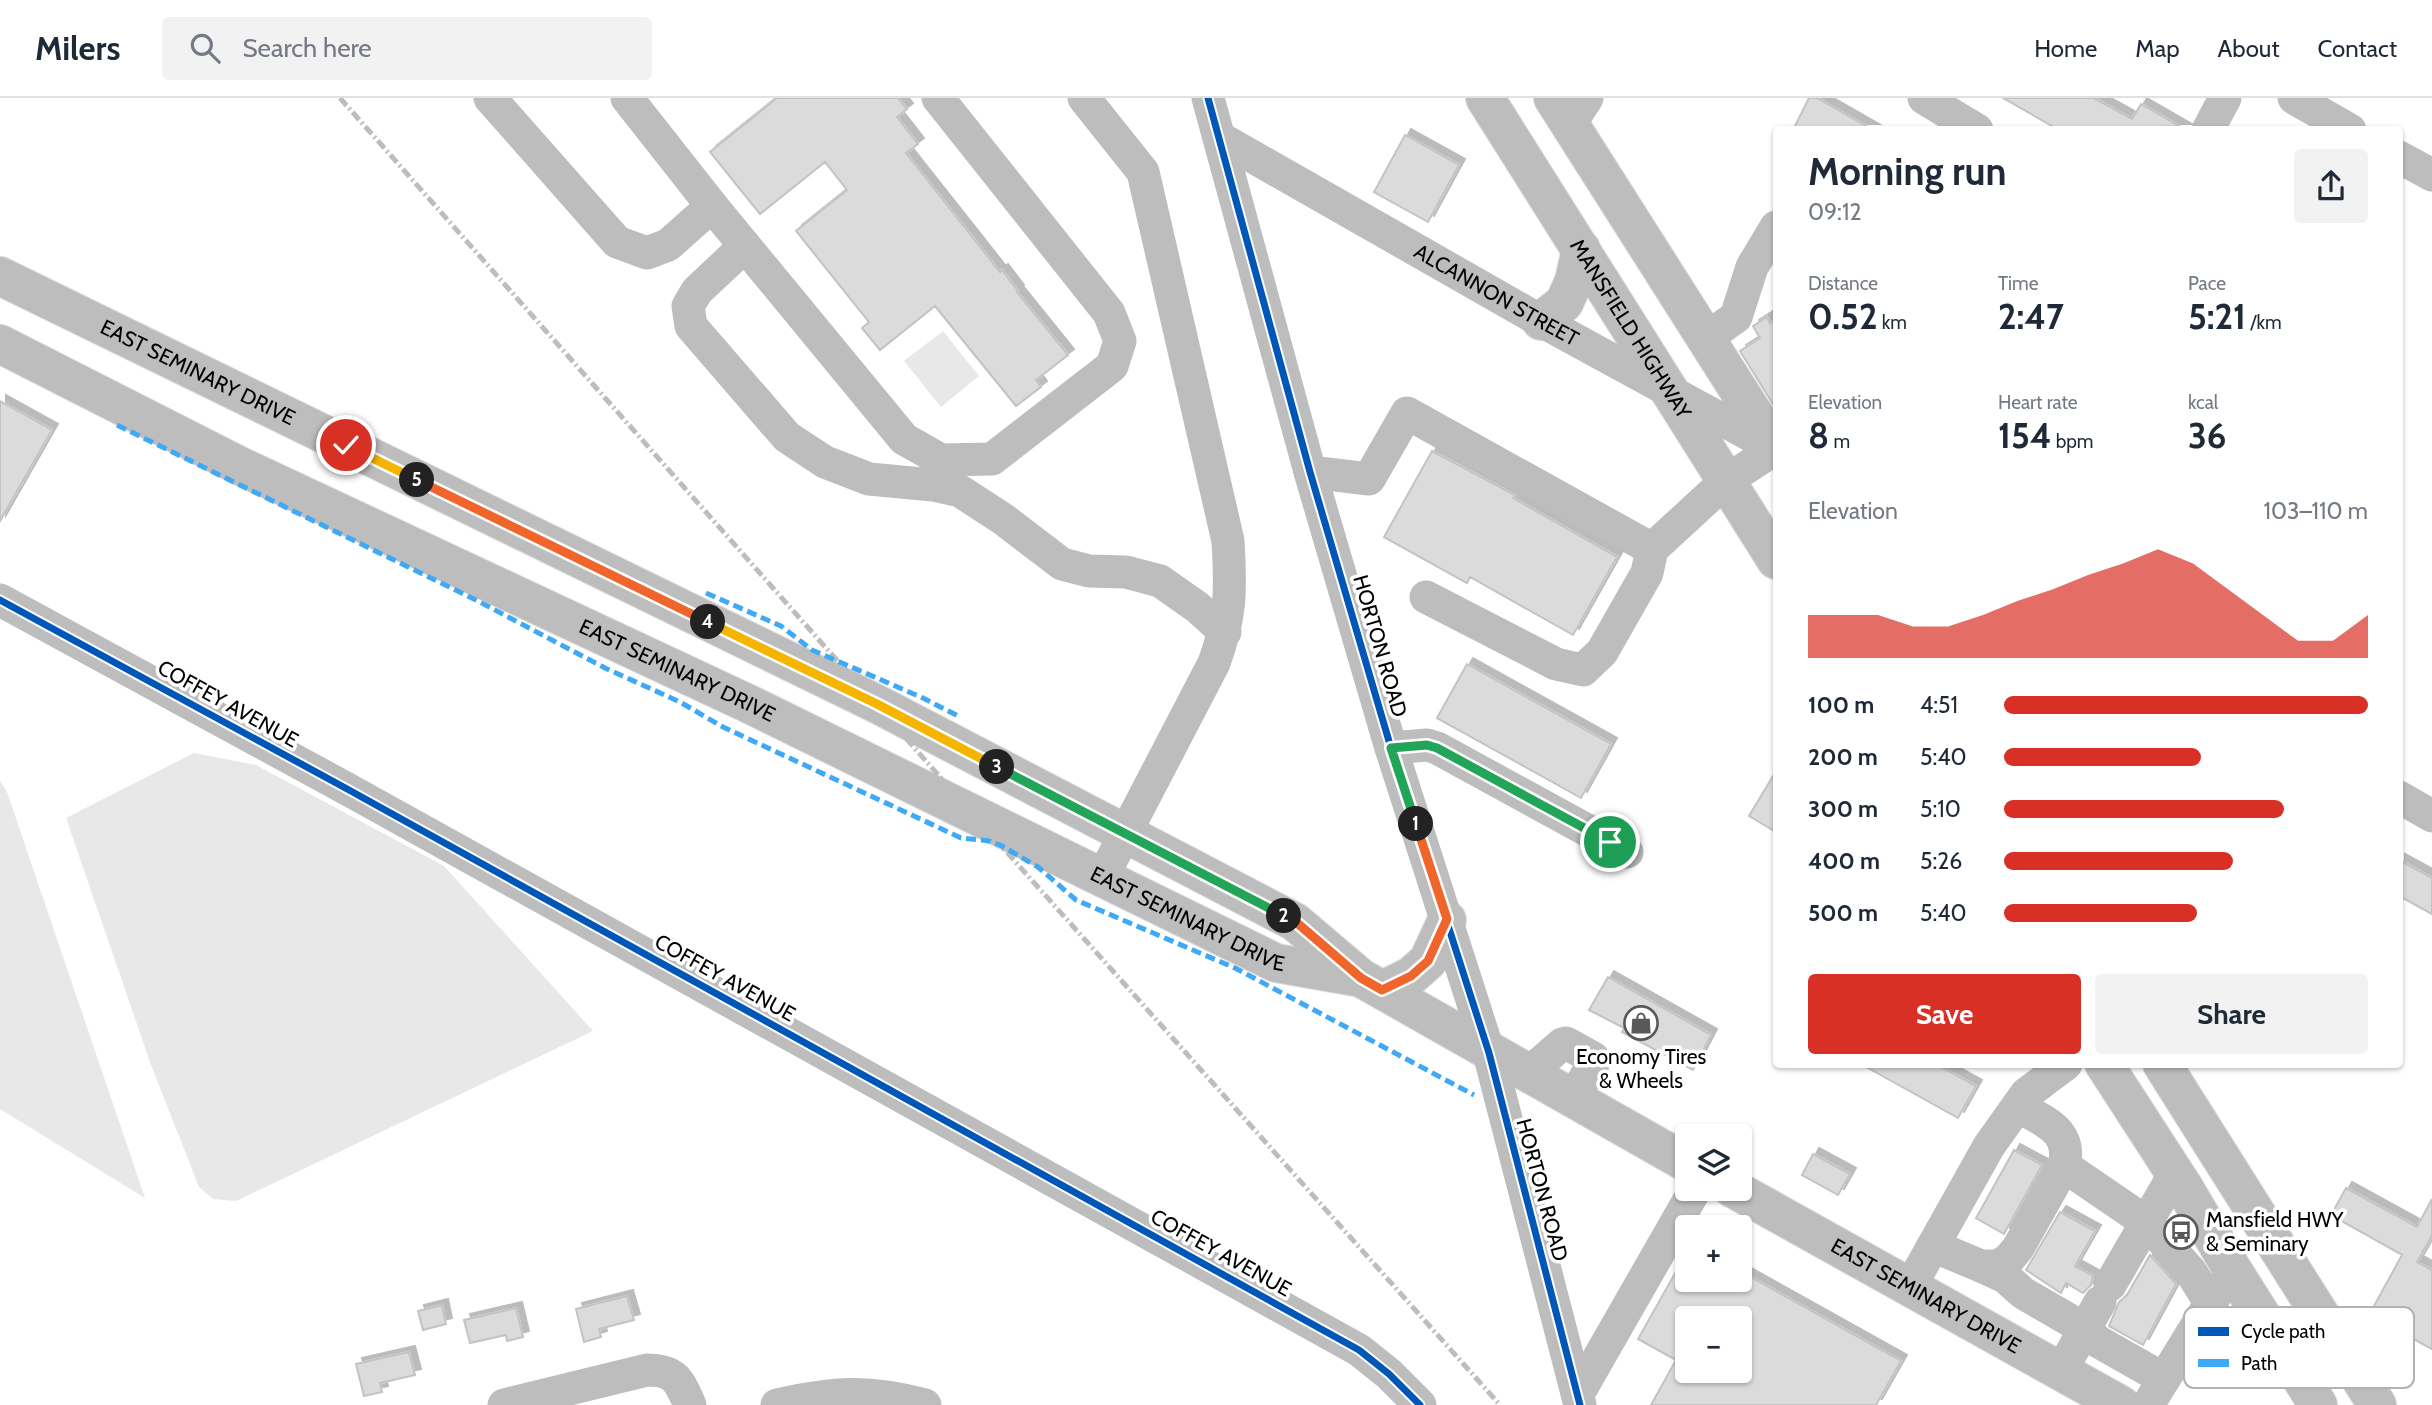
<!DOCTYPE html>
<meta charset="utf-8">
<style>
body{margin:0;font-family:Cabin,sans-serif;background:#f2f2f3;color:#1f2937;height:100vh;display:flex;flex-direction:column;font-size:26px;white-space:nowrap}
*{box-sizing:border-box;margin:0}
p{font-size:23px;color:#747a83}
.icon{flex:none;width:38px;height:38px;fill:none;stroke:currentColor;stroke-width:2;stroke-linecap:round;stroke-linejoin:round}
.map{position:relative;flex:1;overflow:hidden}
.drawer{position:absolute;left:1773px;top:28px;width:630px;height:942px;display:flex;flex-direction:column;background:#fff;border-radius:7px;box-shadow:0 2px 5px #0004}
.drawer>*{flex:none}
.buttons{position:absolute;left:1675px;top:1026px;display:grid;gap:14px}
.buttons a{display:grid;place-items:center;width:77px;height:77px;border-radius:7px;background:#fff;box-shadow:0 2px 5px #0004;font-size:35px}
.pin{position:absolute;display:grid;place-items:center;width:60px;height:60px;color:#fff;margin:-30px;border:4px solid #fff;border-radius:50%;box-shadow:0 2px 7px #0007}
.km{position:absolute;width:35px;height:35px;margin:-18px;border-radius:50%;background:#222;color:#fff;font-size:19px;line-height:35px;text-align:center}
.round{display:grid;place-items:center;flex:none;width:74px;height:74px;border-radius:7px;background:#f2f2f3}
.head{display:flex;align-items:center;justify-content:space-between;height:119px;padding:0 35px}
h1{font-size:38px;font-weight:700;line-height:52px}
.metrics{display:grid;grid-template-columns:repeat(3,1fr);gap:10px;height:119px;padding:7px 35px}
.metrics div{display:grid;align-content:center}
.metrics b{font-size:35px;font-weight:700}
.metrics small{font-size:19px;font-weight:400}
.metrics p{font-size:19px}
.chart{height:196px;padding:14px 35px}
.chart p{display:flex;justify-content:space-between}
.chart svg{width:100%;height:126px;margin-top:7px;fill:#d93025;opacity:.7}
.action{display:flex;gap:14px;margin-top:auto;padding:14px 35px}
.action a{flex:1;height:80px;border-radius:7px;background:#d93025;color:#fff;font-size:28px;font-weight:700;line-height:80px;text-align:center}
.action a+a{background:#f2f2f3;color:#1f2937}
ul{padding:0 35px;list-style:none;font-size:23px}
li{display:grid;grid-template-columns:112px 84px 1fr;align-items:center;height:52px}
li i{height:18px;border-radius:9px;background:#d93025}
header{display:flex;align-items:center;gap:42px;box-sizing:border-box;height:98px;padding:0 35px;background:#fff;border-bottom:2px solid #e0e1e3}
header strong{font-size:33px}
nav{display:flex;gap:38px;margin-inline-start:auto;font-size:24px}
.search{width:490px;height:63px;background:#f2f2f3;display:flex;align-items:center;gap:18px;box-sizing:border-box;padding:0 24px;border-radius:7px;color:#747a83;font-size:26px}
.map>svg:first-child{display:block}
.green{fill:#e8e8e8}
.building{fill:#dbdbdb;stroke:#c3c3c3;stroke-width:2;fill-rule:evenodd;filter:url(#shadow)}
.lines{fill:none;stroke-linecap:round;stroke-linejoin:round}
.major-casing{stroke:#dbdbdb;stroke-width:40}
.minor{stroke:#bdbdbd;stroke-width:33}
.major{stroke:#bdbdbd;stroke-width:38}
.rail{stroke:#bdbdbd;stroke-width:5;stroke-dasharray:10 3.5 2 3.5;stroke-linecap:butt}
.quiet{stroke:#3fa9f5;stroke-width:5;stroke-dasharray:10 5;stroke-linecap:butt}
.cycleway-casing{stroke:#fff;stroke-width:11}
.cycleway{stroke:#0057b8;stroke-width:7}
.split-1-casing{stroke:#fff;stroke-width:14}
.split-2-casing{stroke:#fff;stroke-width:14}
.split-3-casing{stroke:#fff;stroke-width:14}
.split-4-casing{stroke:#fff;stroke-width:14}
.split-5-casing{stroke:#fff;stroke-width:14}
.split-6-casing{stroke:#fff;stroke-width:14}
.split-1{stroke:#22a559;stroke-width:9}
.split-2{stroke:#f0652b;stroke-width:9}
.split-3{stroke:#22a559;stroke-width:9}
.split-4{stroke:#f5b400;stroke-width:9}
.split-5{stroke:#f0652b;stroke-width:9}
.split-6{stroke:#f5b400;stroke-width:9}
.labels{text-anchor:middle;stroke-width:7;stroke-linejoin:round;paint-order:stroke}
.street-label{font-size:21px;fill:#000;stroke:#fff}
.poi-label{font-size:21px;fill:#000;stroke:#fff}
.key{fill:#fff;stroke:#b2b2b2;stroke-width:2}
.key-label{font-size:19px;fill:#000}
</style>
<header>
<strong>Milers</strong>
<div class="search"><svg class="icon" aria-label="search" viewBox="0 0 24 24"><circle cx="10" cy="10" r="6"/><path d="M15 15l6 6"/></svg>Search here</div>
<nav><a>Home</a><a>Map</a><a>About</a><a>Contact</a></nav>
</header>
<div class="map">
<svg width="2432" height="1307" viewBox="0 0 2432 1307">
<defs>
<filter id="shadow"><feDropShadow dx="6" dy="-6" stdDeviation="0" flood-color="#0004"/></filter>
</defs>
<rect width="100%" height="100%" fill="#fff"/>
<path class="green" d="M943,233L979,278L941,309L904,263Z
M194,655L256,667L444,768L593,933L236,1103L213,1101L199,1089L151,967L66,720Z
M0,683L7,694L145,1100L0,1011Z"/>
<path class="building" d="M777,0H898L907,11L897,19L918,46L906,55L1000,174L1002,172L1018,193L1017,194L1068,257L1036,282L1041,289L1016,308L935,208L880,252L862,230L869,224L796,133L847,92L825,64L760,116L710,54Z
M1809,0H1817L1873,32H1793Z
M2003,0H2094L2132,21L2141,6L2186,32H2059Z
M1405,37L1459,67L1428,124L1374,94Z
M1767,219L1770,225L1776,221V311L1740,253L1760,240L1753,228Z
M0,303L52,332L0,423Z
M1432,353L1515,397L1513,400L1617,459L1573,537L1470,479L1467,485L1384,439Z
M1467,566L1611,646L1581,700L1437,620Z
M1776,673V734L1749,718Z
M2399,762L2432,780V816L2399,798Z
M1608,879L1711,937L1693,972L1622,934L1624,930L1589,912Z
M1861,966H1936L1976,988L1958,1020Z
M2014,1052L2042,1067L2004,1136L1976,1120Z
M1813,1056L1850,1076L1838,1097L1802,1077Z
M2346,1090L2417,1129L2432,1101V1137L2417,1164L2432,1172V1251L2369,1217L2402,1157L2331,1117Z
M2060,1114L2095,1133L2075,1168L2093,1178L2091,1187L2083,1195L2066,1185L2061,1195L2026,1172Z
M1687,1154V1181H1740V1173L1901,1263L1876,1307H1651L1676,1262L1638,1241ZM1687,1220H1740V1272H1687Z
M2150,1157L2176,1186L2143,1247L2109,1228L2119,1204L2127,1197Z
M627,1198L634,1222L599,1231L601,1239L584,1244L576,1211Z
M442,1207L446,1226L423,1232L418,1213Z
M516,1210L523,1239L507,1243L506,1237L470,1245L464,1222Z
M409,1254L415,1277L380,1285L382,1294L364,1298L356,1266Z"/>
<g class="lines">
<g class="major-casing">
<g id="major">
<path id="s2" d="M1485,0L1776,462"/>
<path d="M1553,0L1776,351"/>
<path id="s3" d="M0,178L877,606L1295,824L1361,880L1687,1065"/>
<path d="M1541,223L1564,205L1574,183L1581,151"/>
<path id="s4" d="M0,246L240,368L749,606L1276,865L1361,880"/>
<path d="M1383,892L1411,878L1428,863L1447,822"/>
<path d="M2104,966L2183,1088L2232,1171L2318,1307"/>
<path d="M2162,966L2377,1307"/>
<path id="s5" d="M1732,1090L2121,1307"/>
</g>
</g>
<g class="minor">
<path d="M490,0L617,144L647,155L668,147L712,108"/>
<path d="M627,0L712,108L904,341L941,362L992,361L1112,268L1120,243L1109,215L938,0"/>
<path d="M1084,0L1143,74L1228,443C1231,493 1231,518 1214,565L1102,780"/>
<path d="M1208,0L1310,374L1391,650L1489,955L1580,1307"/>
<path d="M1924,0L1977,32"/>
<path d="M2294,0L2350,32"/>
<path d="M1570,26L1587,0"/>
<path d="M2208,32L2225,0"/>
<path id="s1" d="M1220,40L1541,223L1776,351"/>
<path d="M2399,59L2432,77"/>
<path d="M745,148L697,193L688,208L691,228L787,339L825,364L869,381L933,387L960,393L1003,421L1062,466L1089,473L1126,474L1160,483L1197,509L1225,534"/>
<path d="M1705,241L1736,219L1752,169L1776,129"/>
<path d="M1310,374L1369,381L1407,315L1652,451L1726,383L1776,350"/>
<path d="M1426,499L1556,566L1583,572L1602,554L1647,475L1652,451"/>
<path d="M0,502L349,692L1359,1252L1389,1276L1420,1307"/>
<path d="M1391,650L1427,647L1437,650L1627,754"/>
<path d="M2399,699L2432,718"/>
<path d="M1528,976L1562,946L1566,945L1593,960L1594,964L1573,1001"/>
<path d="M2064,1068L2146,1124L2191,1174L2210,1205"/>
<path d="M1933,1148L1981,1168H1998L2008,1162L2018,1150L2064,1068C2073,1032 2044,1024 2018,1008"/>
<path d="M1981,1168L2005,1179L2023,1195L2085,1231L2097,1243L2164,1281"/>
<path d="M2110,1187L2175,1075"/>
<path d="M1910,1189L1989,1048L2026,996L2066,966"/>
<path d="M2061,1273L2100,1204"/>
<path d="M1578,1296L1696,1090"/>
<path d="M504,1307L647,1272C676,1272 679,1283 690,1307"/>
<path d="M777,1307C834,1294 869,1292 925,1307"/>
<path d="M2148,1307L2221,1188"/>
</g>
<use href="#major" class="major"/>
<path class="rail" d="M340,0L971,714L1500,1307"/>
<path class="quiet" d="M117,327L476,502L605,570L680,604L723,629L961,740L990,743L1002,748L1038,769L1076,802L1235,870L1474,997
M706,495L781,528L812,552L923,600L960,619"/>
<g class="cycleway-casing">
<path id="cycleway" d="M1208,0L1310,374L1391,650L1489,955L1580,1307
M0,502L349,692L1359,1252L1389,1276L1420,1307"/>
</g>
<use href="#cycleway" class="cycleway"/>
</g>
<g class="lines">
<g class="split-1-casing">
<path id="split-1" d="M1416,726L1391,650L1427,647L1437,650L1610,744"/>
</g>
<g class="split-2-casing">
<path id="split-2" d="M1284,818L1296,824L1361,880L1382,892L1411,878L1428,863L1447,821L1416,726"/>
</g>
<g class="split-3-casing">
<path id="split-3" d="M997,669L1284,818"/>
</g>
<g class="split-4-casing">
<path id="split-4" d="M708,524L877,606L997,669"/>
</g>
<g class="split-5-casing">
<path id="split-5" d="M417,382L708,524"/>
</g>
<g class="split-6-casing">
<path id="split-6" d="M346,347L417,382"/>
</g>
<use href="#split-1" class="split-1"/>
<use href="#split-2" class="split-2"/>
<use href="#split-3" class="split-3"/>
<use href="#split-4" class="split-4"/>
<use href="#split-5" class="split-5"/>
<use href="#split-6" class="split-6"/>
</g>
<defs>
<g id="shop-ring" transform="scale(1.75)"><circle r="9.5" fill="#fff" stroke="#595959" stroke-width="1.5"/><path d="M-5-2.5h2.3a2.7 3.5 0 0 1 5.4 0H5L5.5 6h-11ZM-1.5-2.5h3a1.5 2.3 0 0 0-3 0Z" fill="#595959"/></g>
<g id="bus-ring" transform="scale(1.75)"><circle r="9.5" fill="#fff" stroke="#595959" stroke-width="1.5"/><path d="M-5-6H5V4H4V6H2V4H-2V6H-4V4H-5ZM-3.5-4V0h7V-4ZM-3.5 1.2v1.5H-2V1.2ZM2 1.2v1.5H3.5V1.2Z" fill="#595959"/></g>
</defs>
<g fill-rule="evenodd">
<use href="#shop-ring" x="1641" y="925"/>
<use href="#bus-ring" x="2181" y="1134"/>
</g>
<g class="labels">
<g class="street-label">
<text dy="7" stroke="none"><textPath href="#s1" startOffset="318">ALCANNON STREET</textPath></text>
<text dy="7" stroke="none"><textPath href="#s2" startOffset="273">MANSFIELD HIGHWAY</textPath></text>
<text dy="7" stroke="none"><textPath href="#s3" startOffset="220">EAST SEMINARY DRIVE</textPath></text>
<text transform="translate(1380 548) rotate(74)" y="7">HORTON ROAD</text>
<text dy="7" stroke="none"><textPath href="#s4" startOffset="752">EAST SEMINARY DRIVE</textPath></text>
<text transform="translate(228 606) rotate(29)" y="7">COFFEY AVENUE</text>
<text dy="7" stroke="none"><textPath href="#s4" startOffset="1320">EAST SEMINARY DRIVE</textPath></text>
<text transform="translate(725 880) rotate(29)" y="7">COFFEY AVENUE</text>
<text transform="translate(1542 1092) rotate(75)" y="7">HORTON ROAD</text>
<text transform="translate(1221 1155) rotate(29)" y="7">COFFEY AVENUE</text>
<text dy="7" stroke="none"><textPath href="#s5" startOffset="222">EAST SEMINARY DRIVE</textPath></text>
</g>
<g class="poi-label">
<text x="1641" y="966">Economy Tires<tspan x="1641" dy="24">&amp; Wheels</tspan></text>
<text x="2206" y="1129" text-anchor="start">Mansfield HWY<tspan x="2206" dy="24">&amp; Seminary</tspan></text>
</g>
</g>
<rect x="2184" y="1209" width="230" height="81" rx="10" class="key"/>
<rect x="2198" y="1229" width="31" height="9" fill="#0057b8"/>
<rect x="2198" y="1261" width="31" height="8" fill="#3fa9f5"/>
<g class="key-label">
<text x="2241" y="1240">Cycle path</text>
<text x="2241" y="1272">Path</text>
</g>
</svg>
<div class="buttons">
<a><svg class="icon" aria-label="layers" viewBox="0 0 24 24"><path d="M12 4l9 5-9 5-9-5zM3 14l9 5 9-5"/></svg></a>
<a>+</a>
<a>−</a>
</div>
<div class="pin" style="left:1610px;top:744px;background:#1e9e55"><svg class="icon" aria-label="arrive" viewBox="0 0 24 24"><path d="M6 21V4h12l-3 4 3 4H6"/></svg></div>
<div class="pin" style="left:346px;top:347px;background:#d93025"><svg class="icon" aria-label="check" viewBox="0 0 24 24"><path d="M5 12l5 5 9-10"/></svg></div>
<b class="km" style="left:1416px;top:726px">1</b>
<b class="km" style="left:1284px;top:818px">2</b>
<b class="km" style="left:997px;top:669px">3</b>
<b class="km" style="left:708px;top:524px">4</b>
<b class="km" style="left:417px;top:382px">5</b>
<section class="drawer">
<div class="head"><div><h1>Morning run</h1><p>09:12</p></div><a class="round"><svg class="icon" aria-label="share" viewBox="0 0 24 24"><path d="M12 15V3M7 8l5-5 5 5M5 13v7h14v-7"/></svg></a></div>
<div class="metrics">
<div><p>Distance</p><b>0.52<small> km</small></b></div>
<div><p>Time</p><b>2:47</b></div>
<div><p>Pace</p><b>5:21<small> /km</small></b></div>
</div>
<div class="metrics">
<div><p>Elevation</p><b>8<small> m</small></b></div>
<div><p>Heart rate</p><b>154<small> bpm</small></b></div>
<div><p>kcal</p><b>36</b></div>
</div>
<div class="chart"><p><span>Elevation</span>103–110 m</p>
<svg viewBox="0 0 160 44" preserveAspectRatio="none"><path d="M0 44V29L10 29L20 29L30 33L40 33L50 29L60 24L70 20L80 15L90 11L100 6L110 11L120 20L130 29L140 38L150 38L160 29V44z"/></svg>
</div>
<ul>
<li><b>100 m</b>4:51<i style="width:100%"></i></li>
<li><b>200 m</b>5:40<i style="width:54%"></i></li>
<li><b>300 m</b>5:10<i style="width:77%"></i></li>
<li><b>400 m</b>5:26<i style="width:63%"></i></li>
<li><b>500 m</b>5:40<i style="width:53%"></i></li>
</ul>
<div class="action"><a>Save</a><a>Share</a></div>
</section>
</div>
